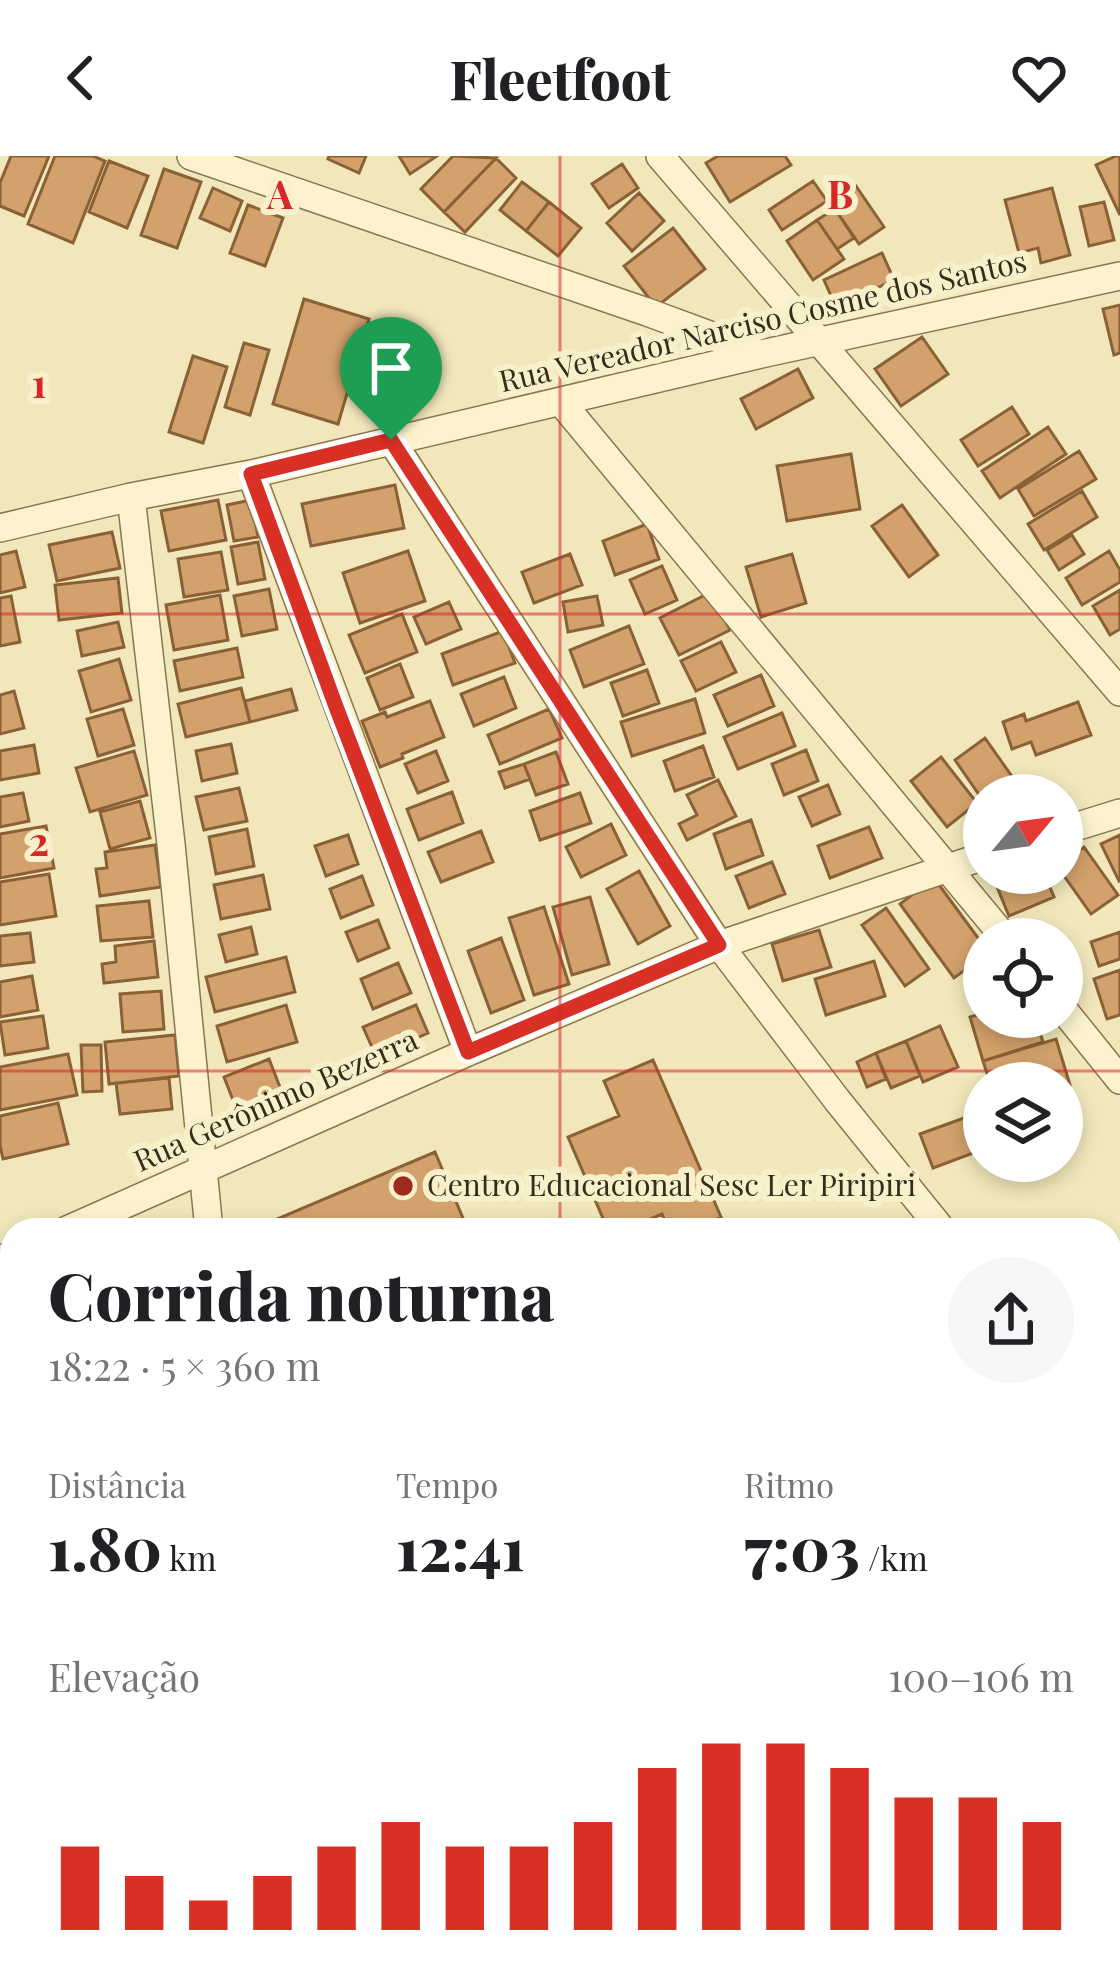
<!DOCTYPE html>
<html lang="pt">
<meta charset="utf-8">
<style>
body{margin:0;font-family:"Playfair Display",serif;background:#f6f6f6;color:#202124;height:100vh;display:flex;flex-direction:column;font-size:45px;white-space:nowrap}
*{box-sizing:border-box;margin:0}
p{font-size:39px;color:#757577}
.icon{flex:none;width:66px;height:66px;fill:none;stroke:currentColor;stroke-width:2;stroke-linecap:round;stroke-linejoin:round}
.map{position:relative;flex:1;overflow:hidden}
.panel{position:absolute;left:0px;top:1062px;width:1122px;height:768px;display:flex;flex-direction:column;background:#fff;border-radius:36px 36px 0 0;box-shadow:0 6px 18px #0003}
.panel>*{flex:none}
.needle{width:78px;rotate:61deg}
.controls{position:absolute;left:963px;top:618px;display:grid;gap:24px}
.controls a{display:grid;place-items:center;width:120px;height:120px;border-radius:50%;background:#fff;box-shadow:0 6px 18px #0003;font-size:60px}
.pin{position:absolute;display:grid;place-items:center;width:102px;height:102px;color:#fff;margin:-123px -51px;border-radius:50% 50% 50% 0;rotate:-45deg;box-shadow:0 0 12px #0007}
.pin .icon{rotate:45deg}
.round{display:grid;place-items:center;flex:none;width:126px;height:126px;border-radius:63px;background:#f6f6f6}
.head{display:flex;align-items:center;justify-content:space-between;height:204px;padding:0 48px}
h1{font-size:66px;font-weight:800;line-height:90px}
.metrics{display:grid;grid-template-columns:repeat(3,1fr);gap:18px;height:204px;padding:12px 48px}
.metrics div{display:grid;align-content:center}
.metrics b{font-size:60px;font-weight:800}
.metrics small{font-size:33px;font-weight:400}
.metrics p{font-size:33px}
.chart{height:336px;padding:24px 48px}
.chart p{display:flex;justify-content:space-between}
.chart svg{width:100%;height:216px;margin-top:12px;stroke:#d93025;stroke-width:6}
header{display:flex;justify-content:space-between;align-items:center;height:156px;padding:0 48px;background:#fff;font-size:54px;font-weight:800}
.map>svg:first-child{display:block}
.building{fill:#d3a26c;stroke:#8a6137;stroke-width:3}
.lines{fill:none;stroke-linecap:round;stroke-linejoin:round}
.minor-casing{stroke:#897653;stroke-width:30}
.minor{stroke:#fcf3ce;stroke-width:27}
.route-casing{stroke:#fff;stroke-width:24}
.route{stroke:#d93025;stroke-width:15}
.grid{fill:none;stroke:#d62828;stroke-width:3;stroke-opacity:0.55}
.poi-dot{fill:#9d2b1e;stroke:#f8f0ca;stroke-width:4.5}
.labels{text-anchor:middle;stroke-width:12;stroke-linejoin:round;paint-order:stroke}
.street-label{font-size:30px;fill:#372b19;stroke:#f8f0ca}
.poi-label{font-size:30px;fill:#372b19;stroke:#f8f0ca;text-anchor:start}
.grid-label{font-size:39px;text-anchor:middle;font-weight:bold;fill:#d62828;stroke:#f8f0ca;stroke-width:12;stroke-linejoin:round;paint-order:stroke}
</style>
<header><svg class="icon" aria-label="back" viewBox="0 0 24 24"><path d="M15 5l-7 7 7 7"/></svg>Fleetfoot<svg class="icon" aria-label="heart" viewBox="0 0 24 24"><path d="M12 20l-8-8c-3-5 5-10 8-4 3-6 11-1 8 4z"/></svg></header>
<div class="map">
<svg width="1120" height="1830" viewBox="0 0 1120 1830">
<rect width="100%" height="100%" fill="#f1e7ba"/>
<path class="building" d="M11,0H49L24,60L0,50V27Z
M55,0H93L105,5L73,87L28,68Z
M329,0H366L359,17L328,3Z
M399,0H437L410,18Z
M453,0L496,2L444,56L421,33Z
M718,0H785L791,9L730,46L706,7Z
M1116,0H1120V59L1096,9Z
M496,2L516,22L465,76L444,56Z
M109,5L148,20L127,72L89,56Z
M622,8L638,32L609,52L592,28Z
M164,13L201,26L177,92L141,79Z
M813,25L827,45L782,74L769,54Z
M522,26L549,46L526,75L500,54Z
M856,30L884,71L859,88L831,47Z
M213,32L242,45L230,75L200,62Z
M1052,32L1070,99L1041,107L1038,92L1019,97L1005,44Z
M639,37L664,65L632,95L607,67Z
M549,46L581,72L558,100L526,75Z
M1104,46L1114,84L1089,90L1080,51Z
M248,49L283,62L265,110L230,97Z
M835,53L854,82L837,93L817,64Z
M817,64L844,103L813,124L787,85Z
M673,72L705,113L656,151L624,110Z
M882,97L894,124L836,151L824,124Z
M304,143L369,163L338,268L273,248Z
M1120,149V197L1114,199L1103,153Z
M922,181L948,218L901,250L875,213Z
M244,187L269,194L250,259L225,251Z
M193,200L227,211L203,287L169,276Z
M798,213L813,242L756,273L741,243Z
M1012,251L1029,278L978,310L961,284Z
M1048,271L1066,298L1000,342L982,315Z
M1079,295L1096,323L1034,360L1018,333Z
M851,298L860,353L787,365L777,310Z
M395,329L404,372L311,390L302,348Z
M1082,335L1097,361L1044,394L1028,368Z
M218,344L226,384L169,395L161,355Z
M251,344L258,381L234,385L227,349Z
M902,349L938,399L909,421L872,370Z
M647,368L659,403L615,419L603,385Z
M112,376L120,412L57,425L49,389Z
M1072,379L1084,398L1059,414L1047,394Z
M258,386L265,423L238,428L231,391Z
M16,395L25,431L0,437V399Z
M408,395L425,445L360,467L343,417Z
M1109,395L1120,414V426L1082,449L1066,422Z
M221,396L228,434L184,441L178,403Z
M570,398L582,429L534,447L522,416Z
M792,398L806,447L761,461L746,411Z
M662,410L677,444L645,458L630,424Z
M118,422L122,457L59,464L55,429Z
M269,433L277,473L242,480L234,440Z
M1120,434V473L1110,479L1093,450Z
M711,436L730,474L679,499L660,462Z
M220,439L228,484L174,494L166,449Z
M11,440L20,486L0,490V442Z
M597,440L603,469L568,476L563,446Z
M449,446L461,473L426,488L414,461Z
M402,458L417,496L365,517L349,479Z
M118,466L124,491L82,500L77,475Z
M629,470L644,508L584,531L570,494Z
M503,475L515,507L453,529L442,498Z
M721,486L736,516L696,535L681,505Z
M237,492L243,521L180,535L174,505Z
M119,503L131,544L91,556L79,515Z
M400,508L413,541L380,554L367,522Z
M647,514L659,547L623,560L611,527Z
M761,519L774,550L728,570L714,539Z
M504,521L516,552L474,570L461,538Z
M241,532L250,566L186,581L178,548Z
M291,533L297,554L250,566L245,545Z
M14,535L24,572L0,578V539Z
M695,543L705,577L632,600L621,566Z
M430,545L444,581L402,598L403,602L380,611L362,565L385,556L387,561Z
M1078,546L1091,579L1036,599L1031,586L1012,593L1003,566L1024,558L1026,565Z
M123,553L134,589L98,600L87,563Z
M549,553L562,582L500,608L488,579Z
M782,557L795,590L738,613L724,581Z
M985,582L1025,639H984V646L955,604Z
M231,588L237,617L202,625L196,595Z
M34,589L39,617L0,624V595Z
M703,590L714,621L675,635L664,605Z
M806,594L818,625L784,639L772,608Z
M134,595L147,639L90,656L76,612Z
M436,595L448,625L418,637L405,608Z
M556,596L568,628L536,639L524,608Z
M941,601L977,647L947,671L911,625Z
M524,608L530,623L505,632L499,616Z
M718,624L736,660L687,684L679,668L697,659L687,639Z
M828,629L840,658L812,670L799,641Z
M239,632L247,665L204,674L196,641Z
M452,636L463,667L419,684L407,653Z
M23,637L29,665L0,671V641Z
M580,637L591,667L540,684L530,655Z
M140,645L150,682L110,693L100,656Z
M751,664L763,699L726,713L714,678Z
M611,668L626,699L581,721L566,691Z
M46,670L54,712L0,722V678Z
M869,671L882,702L830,722L818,690Z
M247,673L254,710L216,718L209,681Z
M481,675L493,706L441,726L428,696Z
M348,679L358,708L326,720L315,690Z
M1120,679V724L1119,725L1101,688Z
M155,689L161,731L100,740L96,713L107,712L105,696Z
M1084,691L1118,739L1091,758L1062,717V706Z
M772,706L785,738L749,752L736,720Z
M639,715L670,770L638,788L607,733Z
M1015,717H1044L1054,741L1009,760L995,726Z
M49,718L56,760L0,769V726Z
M263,719L270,753L221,763L214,729Z
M362,720L373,749L341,762L330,733Z
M934,722L984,790V800L954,822L900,748Z
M590,741L609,808L572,819L553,751Z
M149,745L153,781L101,785L97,750Z
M544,751L569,828L534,839L509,762Z
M886,752L929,813L905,830L862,769Z
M378,764L389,792L358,805L346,776Z
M251,771L257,798L226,806L219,779Z
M819,774L831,811L783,825L772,788Z
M1120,776V803L1099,810L1091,786Z
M30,777L34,806L0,810V780Z
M501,782L524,844L491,857L468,795Z
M154,785L158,821L104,827L102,808L116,806L115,790Z
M286,801L295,836L215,856L206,821Z
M874,805L885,840L826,859L815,823Z
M398,807L411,837L373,853L361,823Z
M1120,814V859L1107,863L1094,823Z
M32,820L38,854L0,861V826Z
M161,835L164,873L123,876L120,838Z
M286,849L297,886L227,906L217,870Z
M416,849L428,877L376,900L363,871Z
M984,857V861H1035L1043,886L983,905L970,861Z
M43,860L48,892L5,899L0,866Z
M940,870L958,911L923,926L906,885Z
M175,879L179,920L109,928L105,886Z
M1056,883L1070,929L1062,931V927H990L983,905Z
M906,885L920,920L891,932L876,897Z
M81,889H101L102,935L83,936Z
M876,897L886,923L867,931L857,906Z
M68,898L77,939L0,954V911Z
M269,903L285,944L240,962L224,921Z
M653,904L721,1061L692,1074H669L662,1058L625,1074H608L568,981L619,960L604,925Z
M169,922L172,953L120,958L116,927Z
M58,947L68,988L3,1003L0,989V960Z
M975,958L984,984V993L933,1012L920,978Z
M435,996L468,1074H281L277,1063Z
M1120,1168V1203L1110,1207V1171Z
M6,1460L12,1480V1498L0,1502V1462Z
M8,1534L12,1556V1579L0,1581V1536Z"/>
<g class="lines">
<g class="minor-casing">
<path id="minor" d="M191,0L647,156L761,198
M660,0L1120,536
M561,246L1006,783
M391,284L719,789L837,944L942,1074
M251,318L468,896
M131,341L171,688L209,1074
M0,372L131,341L251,318L761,198L1120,120
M1062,675L1120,657
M1062,852L1120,924
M67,1074L468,896L719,789L984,700
M0,1104L12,1099
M1110,1143L1120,1139
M0,1186L12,1297
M1110,1277L1120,1290
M1110,1580L1120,1576
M1110,1682L1120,1702
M502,1830L531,1818"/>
</g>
<use href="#minor" class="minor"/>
</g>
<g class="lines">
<g class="route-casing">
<path id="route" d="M391,284L719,789L468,896L335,548L251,318Z"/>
</g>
<use href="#route" class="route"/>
</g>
<path class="grid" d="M560,0V1074M0,458H1120M0,915H1120M0,1372H12M1110,1372H1120M560,1818V1830"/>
<circle class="poi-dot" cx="403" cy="1030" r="12"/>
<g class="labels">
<g class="street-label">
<text transform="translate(763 166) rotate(-13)" y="10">Rua Vereador Narciso Cosme dos Santos</text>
<text transform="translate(276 945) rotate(-24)" y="10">Rua Gerônimo Bezerra</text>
</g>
<g class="poi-label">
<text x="427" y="1040">Centro Educacional Sesc Ler Piripiri</text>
</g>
</g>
<g class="grid-label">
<text x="280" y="53">A</text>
<text x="840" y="53">B</text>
<text x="39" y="242">1</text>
<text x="39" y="700">2</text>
</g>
</svg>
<div class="controls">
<a><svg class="needle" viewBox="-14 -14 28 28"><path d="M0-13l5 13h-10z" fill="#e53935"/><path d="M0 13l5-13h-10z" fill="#757577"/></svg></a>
<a><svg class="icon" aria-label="locate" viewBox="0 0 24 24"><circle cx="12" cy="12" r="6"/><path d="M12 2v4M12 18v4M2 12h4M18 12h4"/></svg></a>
<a><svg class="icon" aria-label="layers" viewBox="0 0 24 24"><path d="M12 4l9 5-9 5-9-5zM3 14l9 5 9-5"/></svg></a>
</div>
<div class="pin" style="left:391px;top:284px;background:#1e9e55"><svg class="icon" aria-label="arrive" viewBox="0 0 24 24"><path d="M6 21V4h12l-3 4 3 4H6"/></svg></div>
<section class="panel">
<div class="head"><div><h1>Corrida noturna</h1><p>18:22 · 5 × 360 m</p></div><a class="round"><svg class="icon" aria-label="share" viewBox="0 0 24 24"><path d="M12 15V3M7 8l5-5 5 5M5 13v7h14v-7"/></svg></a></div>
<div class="metrics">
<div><p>Distância</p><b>1.80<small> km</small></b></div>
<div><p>Tempo</p><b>12:41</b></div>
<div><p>Ritmo</p><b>7:03<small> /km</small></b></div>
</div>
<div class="chart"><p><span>Elevação</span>100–106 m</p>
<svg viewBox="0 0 160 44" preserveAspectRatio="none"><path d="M5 44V27M15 44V33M25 44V38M35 44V33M45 44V27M55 44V22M65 44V27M75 44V27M85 44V22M95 44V11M105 44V6M115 44V6M125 44V11M135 44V17M145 44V17M155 44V22"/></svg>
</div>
</section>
</div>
